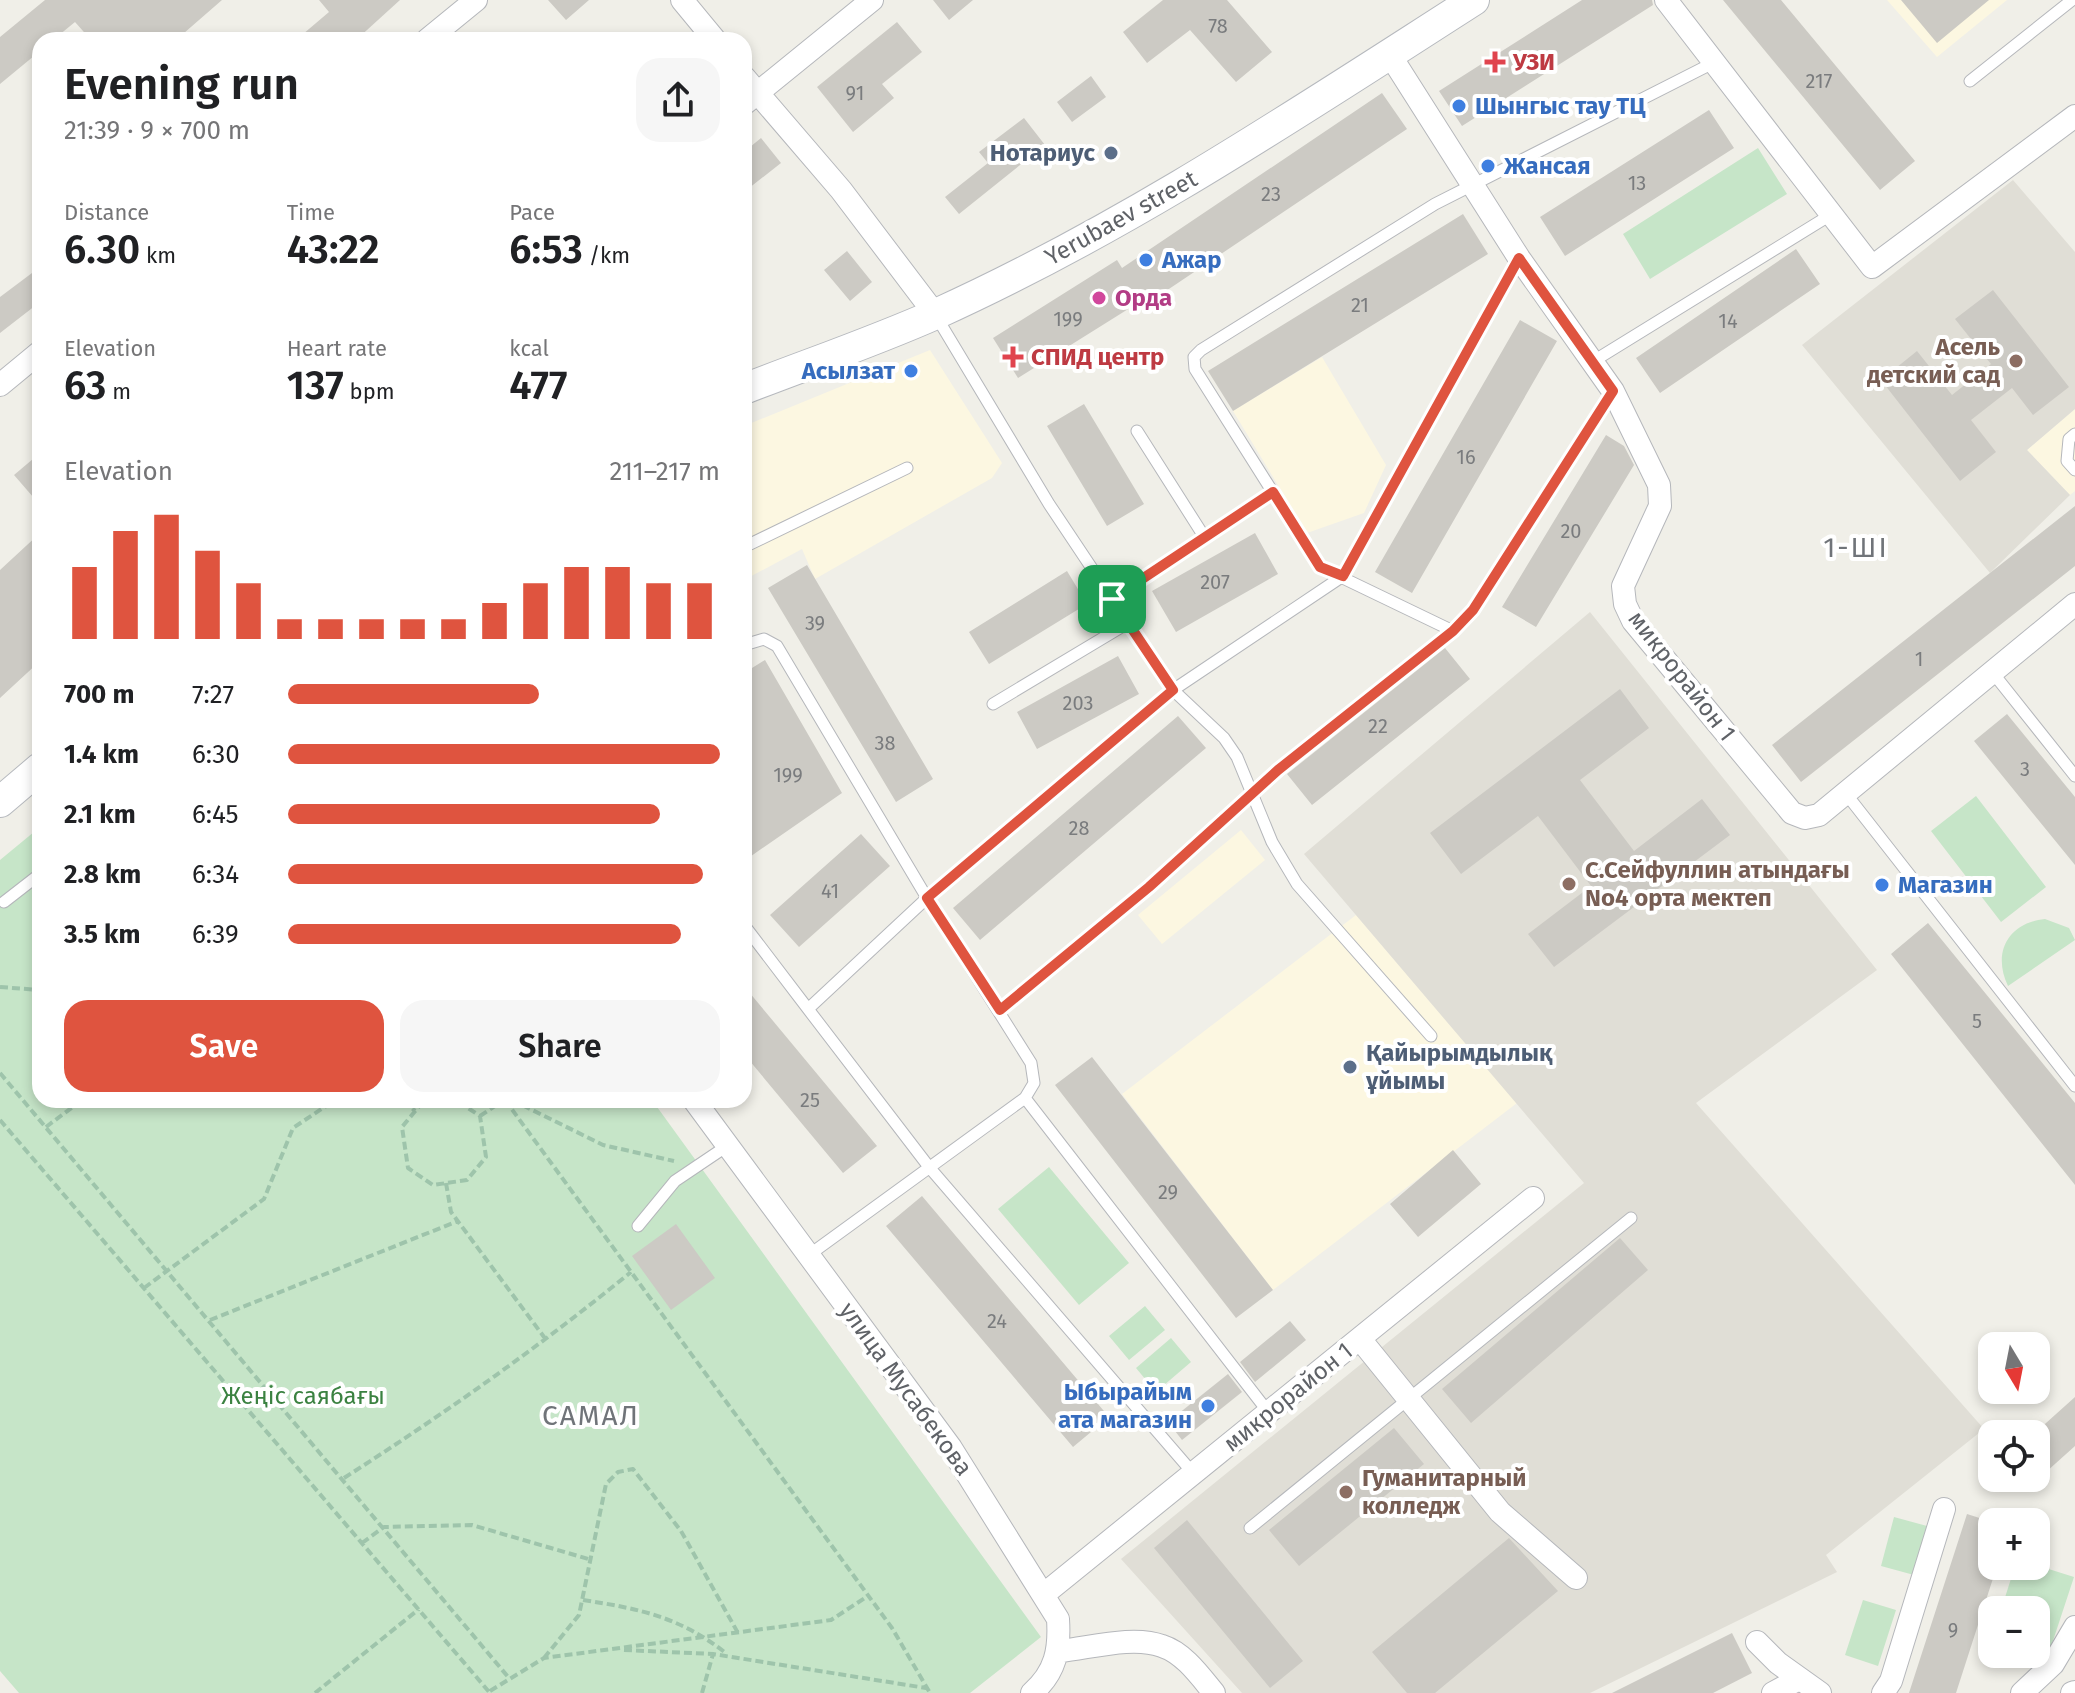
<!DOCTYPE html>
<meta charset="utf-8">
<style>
body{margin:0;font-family:"Fira Sans",sans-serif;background:#f6f6f6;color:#202124;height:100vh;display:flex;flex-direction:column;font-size:30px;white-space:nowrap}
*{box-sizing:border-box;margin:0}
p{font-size:26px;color:#757577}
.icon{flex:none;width:44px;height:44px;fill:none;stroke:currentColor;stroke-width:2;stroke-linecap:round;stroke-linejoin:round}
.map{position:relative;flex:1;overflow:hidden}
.details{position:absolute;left:32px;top:32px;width:720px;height:1076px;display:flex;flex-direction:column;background:#fff;border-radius:24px;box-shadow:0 4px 12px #0003}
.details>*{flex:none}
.needle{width:52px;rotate:170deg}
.buttons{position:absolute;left:1978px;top:1332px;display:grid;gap:16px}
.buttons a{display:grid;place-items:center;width:72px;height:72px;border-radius:16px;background:#fff;box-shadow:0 4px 12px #0003;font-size:40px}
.pin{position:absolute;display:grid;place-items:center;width:68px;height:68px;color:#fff;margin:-34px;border-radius:16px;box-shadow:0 4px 12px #0006}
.round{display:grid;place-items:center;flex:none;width:84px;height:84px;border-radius:24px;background:#f6f6f6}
.head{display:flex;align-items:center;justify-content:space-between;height:136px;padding:0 32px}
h1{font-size:44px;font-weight:600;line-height:60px}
.metrics{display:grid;grid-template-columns:repeat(3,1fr);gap:12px;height:136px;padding:8px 32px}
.metrics div{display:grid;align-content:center}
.metrics b{font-size:40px;font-weight:600}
.metrics small{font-size:22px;font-weight:400}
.metrics p{font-size:22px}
.chart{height:224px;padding:16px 32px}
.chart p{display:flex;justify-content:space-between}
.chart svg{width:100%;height:144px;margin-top:8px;stroke:#df543f;stroke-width:6}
.action{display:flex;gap:16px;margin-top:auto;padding:16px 32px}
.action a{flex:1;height:92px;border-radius:24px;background:#df543f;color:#fff;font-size:32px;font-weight:600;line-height:92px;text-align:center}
.action a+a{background:#f6f6f6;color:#202124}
ul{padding:0 32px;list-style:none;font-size:26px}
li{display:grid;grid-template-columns:128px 96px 1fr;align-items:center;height:60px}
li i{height:20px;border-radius:10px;background:#df543f}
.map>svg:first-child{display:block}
.commercial{fill:#fcf7e1}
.education{fill:#e0ded6}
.green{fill:#c6e5c8}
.building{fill:#cccac4}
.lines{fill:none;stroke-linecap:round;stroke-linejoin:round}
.lane-casing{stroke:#b5b7bb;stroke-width:13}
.street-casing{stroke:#b5b7bb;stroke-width:24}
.secondary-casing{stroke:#b6b9be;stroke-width:32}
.path{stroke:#9ec4ab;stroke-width:4;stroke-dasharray:8 4;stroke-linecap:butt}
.lane{stroke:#fff;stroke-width:11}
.street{stroke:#fff;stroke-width:22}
.secondary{stroke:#fff;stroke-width:30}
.route-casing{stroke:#fff;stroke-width:16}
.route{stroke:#df543f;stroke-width:10}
.health-dot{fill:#e0444e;stroke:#fff;stroke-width:3}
.shop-dot{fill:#3f7fe0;stroke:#fff;stroke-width:3}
.service-dot{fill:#5c6f8a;stroke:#fff;stroke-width:3}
.hotel-dot{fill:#d1479c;stroke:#fff;stroke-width:3}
.education-dot{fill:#8d6e63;stroke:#fff;stroke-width:3}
.labels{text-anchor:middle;stroke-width:8;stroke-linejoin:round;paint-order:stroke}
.number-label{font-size:20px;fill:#7a7c7e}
.health-label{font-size:24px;font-weight:bold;fill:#be3a42;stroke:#fff;text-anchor:start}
.shop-label{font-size:24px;font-weight:bold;fill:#366cbe;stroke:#fff;text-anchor:start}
.service-label{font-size:24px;font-weight:bold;fill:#4e5e75;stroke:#fff;text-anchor:end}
.street-label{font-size:24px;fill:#5f6267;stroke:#fff}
.hotel-label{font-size:24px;font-weight:bold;fill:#b23c85;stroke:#fff;text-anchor:start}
.education-label{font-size:24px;font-weight:bold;fill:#785e54;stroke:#fff;text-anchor:start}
.park-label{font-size:24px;fill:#3b8241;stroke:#fff}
.quarter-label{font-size:28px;letter-spacing:2px;fill:#707479;stroke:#fff}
</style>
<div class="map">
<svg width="2075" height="1693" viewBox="0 0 2075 1693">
<rect width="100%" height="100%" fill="#f0efe8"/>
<path class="commercial" d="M1887,0H2007L1937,57Z
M930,350L1002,463L992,478L815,579L802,549L744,580V426Z
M1322,357L1386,465L1364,513L1307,533L1233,411Z
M2075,409V491L2070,495L2027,450Z
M1241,830L1265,860L1162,944L1138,915Z
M1356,915L1517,1103L1273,1290L1122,1094Z"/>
<path class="education" d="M2013,180L2075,252V409L2027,450L2070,495L1990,573L1802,345Z
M1590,612L1877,970L1696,1103L1984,1429L1826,1555L1837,1572L1590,1693H1242L1121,1559L1584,1183L1304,854Z"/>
<path class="green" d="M1758,148L1787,194L1650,279L1623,234Z
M1976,796L2046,887L2001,922L1931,831Z
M40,827V1100H652L1041,1637L970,1693H19L0,1671V860Z
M2045,919L2069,928L2075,940L2008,986C1992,953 2008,923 2045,919Z
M1049,1167L1129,1263L1079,1305L998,1209Z
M1145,1306L1165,1330L1129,1360L1109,1336Z
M1171,1338L1191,1362L1156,1392L1136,1368Z
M1894,1517L1927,1526L1914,1575L1881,1566Z
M2036,1565L2074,1577L2045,1665L2010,1654H2036V1610H2001L2015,1566Z
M1863,1600L1896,1610L1878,1666L1845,1655Z"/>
<path class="building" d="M45,0H222L176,40H91L75,22L53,40H40V51L0,84V37Z
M319,0H400L356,40H296L329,12Z
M548,0H589L566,20Z
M933,0H973L949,20Z
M1163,0H1227L1272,52L1236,82L1190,30L1147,63L1123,32Z
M1582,0H1652L1653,5L1462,126L1439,91Z
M1723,0H1781L1915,161L1880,190Z
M1901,0H1989L1937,43Z
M897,22L922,52L882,84L894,98L853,132L817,87Z
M1091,76L1106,97L1072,122L1057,102Z
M1382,93L1407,129L1160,295L1157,291L1018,378L993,338L1117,260L1122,268Z
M1709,110L1734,148L1565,256L1540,217Z
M1024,118L1045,145L959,214L945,197L988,163L979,152Z
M761,138L781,163L744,192V152Z
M1463,214L1488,254L1233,411L1208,371Z
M1796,249L1820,284L1660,393L1636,358Z
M847,251L872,282L850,301L824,270Z
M40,267V302L0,333V297Z
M1993,290L2069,387L2033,415L2012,388L1971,420L1996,452L1960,481L1881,380L1917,351L1952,395L1991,364L1955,319Z
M1520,320L1557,341L1412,593L1375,572Z
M1084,404L1144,504L1107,526L1047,426Z
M1606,435L1624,446L1634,465L1536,627L1502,607Z
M40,453V505L14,475Z
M2075,506V566L1801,782L1772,745Z
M40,533V661L0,698V570Z
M1255,533L1278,574L1176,632L1152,591Z
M807,565L933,779L896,802L768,588Z
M1067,571L1087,604L989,664L969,632Z
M1445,648L1470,679L1312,805L1287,774Z
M1118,656L1139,694L1037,749L1017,712Z
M765,660L842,793L744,861V673Z
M1620,689L1649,728L1580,780L1634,851L1702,799L1730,835L1554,967L1528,934L1591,886L1538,816L1461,874L1430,833Z
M2007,714L2075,797V865L1974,741Z
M1178,716L1206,748L980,940L953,908Z
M861,834L890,866L799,947L770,915Z
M1928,923L2075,1103V1185L1891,954Z
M744,986L877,1146L843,1173L744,1054Z
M1092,1057L1273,1290L1236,1318L1055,1085Z
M1453,1150L1481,1184L1418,1237L1390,1204Z
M922,1196L1109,1417L1073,1447L886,1226Z
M676,1224L715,1278L671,1310L632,1256Z
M1620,1238L1648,1270L1471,1423L1442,1389Z
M1290,1321L1306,1340L1255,1382L1240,1362Z
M1228,1374L1242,1392L1182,1440L1168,1422Z
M2075,1397V1446L2036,1481V1432Z
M1394,1428L1424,1464L1299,1566L1269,1530Z
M1967,1514L1992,1522V1566H1997L1956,1693H1909Z
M1187,1520L1303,1661L1270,1688L1154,1548Z
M1509,1538L1558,1591L1435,1693H1407L1372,1652Z
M1732,1633L1752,1673L1713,1693H1612Z"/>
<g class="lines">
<g class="lane-casing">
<path id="lane" d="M1970,81L2072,0
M936,316L1049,504L1173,690L1224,738L1237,757L1272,842L1297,884L1431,1036
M1592,362L1832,214
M1137,431L1205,538
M2075,434L2069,439L2067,461L2075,470
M744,547L907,468
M1343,576L1519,258
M1112,599L1273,492
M1453,631L1320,567L1195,369L1194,357L1201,350L1435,204L1715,62
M744,645L764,639L777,646L927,898L1031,1063L1034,1083L1025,1098L809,1255
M1993,673L2075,776
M993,704L1128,623
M1847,795L2075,1086
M4,902L40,874
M744,925L808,1009L927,898L1173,690L1343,576
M808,1009L929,1167L1193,1473
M1000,1010L1149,887L1278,770L1453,631L1473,610L1612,392
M1025,1098L1269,1413
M638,1226L675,1181L727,1146
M1250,1528L1631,1218"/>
</g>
<g class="street-casing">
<path id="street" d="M682,0L715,40
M1666,0L1872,267L2075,116
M427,40L476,0
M1390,55L1519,258L1613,391L1659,485L1660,506L1623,586L1625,604L1633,621L1792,813L1805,818L1819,815L2075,604
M744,77L841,190L935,314
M744,104L872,0
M0,385L40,352
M694,1100L951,1448L1058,1619C1060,1649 1056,1672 1032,1693
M1360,1339L1500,1512L1576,1578
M1043,1595L1533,1198
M1757,1642L1778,1663L1820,1693
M1060,1651C1090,1648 1133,1635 1162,1646C1184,1653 1200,1676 1214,1693
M1773,1693L1799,1679
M1883,1693L1891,1681L1944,1509
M2022,1693L2053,1664L2075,1627
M2072,1693L2075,1692"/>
</g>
<g class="secondary-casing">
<path id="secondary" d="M744,389C808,364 873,342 936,314C1126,228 1299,112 1474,0
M0,802L40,768"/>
</g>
<path class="path" d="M0,987L40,990
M0,1073L509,1678
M404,1100L415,1111
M448,1100L421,1104L402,1127L408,1168L433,1185L467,1180L486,1157L480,1116L456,1100
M505,1100L892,1628L930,1693
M512,1100L603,1145L674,1161
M480,1116L504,1100
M0,1120L490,1693
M46,1127L82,1100
M446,1183L451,1212L547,1341
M144,1288L264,1199L293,1128L335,1100
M210,1320L458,1221
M344,1478C444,1414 539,1347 631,1272
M362,1543L384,1527L472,1525L592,1560
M583,1600C641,1609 680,1617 727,1654
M624,1650L713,1654L926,1688
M544,1658L579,1615L606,1484L618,1472L633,1469L681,1531L738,1633
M490,1691L544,1658L831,1620L868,1596
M315,1693L419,1609
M702,1693L713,1654"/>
<use href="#lane" class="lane"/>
<use href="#street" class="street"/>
<use href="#secondary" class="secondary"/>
</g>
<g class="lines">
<g class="route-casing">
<path id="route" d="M1519,258L1613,391L1473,610L1453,631L1278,770L1149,887L1000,1010L927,898L1173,690L1112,599L1273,492L1320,567L1343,576Z"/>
</g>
<use href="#route" class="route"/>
</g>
<g class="health-dot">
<path d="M1491 50h8v8h8v8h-8v8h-8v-8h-8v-8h8z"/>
<path d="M1009 345h8v8h8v8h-8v8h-8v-8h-8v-8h8z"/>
</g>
<g class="shop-dot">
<circle cx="1459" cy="106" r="8"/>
<circle cx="1488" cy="166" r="8"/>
<circle cx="1146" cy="260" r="8"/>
<circle cx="911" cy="371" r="8"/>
<circle cx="1882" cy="885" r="8"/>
<circle cx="1208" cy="1406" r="8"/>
</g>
<g class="service-dot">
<circle cx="1111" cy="153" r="8"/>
<circle cx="1350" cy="1067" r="8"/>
</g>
<circle class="hotel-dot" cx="1099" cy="298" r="8"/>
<g class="education-dot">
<circle cx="2016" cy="361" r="8"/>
<circle cx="1569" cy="884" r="8"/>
<circle cx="1346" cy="1492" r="8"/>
</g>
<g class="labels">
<g class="number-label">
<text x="1218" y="33">78</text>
<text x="1819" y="88">217</text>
<text x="855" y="100">91</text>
<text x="1637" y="190">13</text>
<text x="1271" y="201">23</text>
<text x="1360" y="312">21</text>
<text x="1068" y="326">199</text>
<text x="1728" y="328">14</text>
<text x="1466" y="464">16</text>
<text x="1571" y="538">20</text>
<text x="1215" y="589">207</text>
<text x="815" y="630">39</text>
<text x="1919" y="666">1</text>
<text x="1078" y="710">203</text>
<text x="1378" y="733">22</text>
<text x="885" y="750">38</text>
<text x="2025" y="776">3</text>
<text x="788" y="782">199</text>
<text x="1079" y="835">28</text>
<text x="830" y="898">41</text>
<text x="1977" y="1028">5</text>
<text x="810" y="1107">25</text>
<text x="1168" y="1199">29</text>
<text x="997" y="1328">24</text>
<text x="1953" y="1637">9</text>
</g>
<g class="health-label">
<text x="1513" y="70">УЗИ</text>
<text x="1031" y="365">СПИД центр</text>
</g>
<g class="shop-label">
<text x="1475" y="114">Шынгыс тау ТЦ</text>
<text x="1504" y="174">Жансая</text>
<text x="1162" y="268">Ажар</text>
<text x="895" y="379" text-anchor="end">Асылзат</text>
<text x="1898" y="893">Магазин</text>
<text x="1192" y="1400" text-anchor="end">Ыбырайым<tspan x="1192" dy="28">ата магазин</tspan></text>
</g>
<g class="service-label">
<text x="1095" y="161">Нотариус</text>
<text x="1366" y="1061" text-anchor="start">Қайырымдылық<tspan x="1366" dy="28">ұйымы</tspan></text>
</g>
<g class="street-label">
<text transform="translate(1121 218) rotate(-29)" y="8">Yerubaev street</text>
<text transform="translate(1682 676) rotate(52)" y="8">микрорайон 1</text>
<text transform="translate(906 1389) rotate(54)" y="8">улица Мусабекова</text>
<text transform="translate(1288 1397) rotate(-39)" y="8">микрорайон 1</text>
</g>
<g class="hotel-label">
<text x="1115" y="306">Орда</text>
</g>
<g class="education-label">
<text x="2000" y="355" text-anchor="end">Асель<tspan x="2000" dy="28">детский сад</tspan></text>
<text x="1585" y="878">С.Сейфуллин атындағы<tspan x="1585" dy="28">No4 орта мектеп</tspan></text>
<text x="1362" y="1486">Гуманитарный<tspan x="1362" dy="28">колледж</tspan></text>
</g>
<g class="park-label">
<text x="303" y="1404">Жеңіс саябағы</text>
</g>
<g class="quarter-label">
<text x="1856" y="557">1-ШІ</text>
<text x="591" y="1425">САМАЛ</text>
</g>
</g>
</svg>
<div class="buttons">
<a><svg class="needle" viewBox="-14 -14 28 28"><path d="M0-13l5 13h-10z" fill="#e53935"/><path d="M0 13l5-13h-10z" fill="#757577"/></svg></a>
<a><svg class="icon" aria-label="locate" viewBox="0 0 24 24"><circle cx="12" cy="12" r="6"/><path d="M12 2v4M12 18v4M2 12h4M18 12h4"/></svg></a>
<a>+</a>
<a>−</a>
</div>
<div class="pin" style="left:1112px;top:599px;background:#1e9e55"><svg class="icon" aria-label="arrive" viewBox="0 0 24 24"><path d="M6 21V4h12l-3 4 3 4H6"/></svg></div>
<section class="details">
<div class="head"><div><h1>Evening run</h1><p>21:39 · 9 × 700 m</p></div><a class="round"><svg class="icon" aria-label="share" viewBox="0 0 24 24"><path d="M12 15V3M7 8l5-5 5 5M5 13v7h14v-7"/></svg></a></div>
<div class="metrics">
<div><p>Distance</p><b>6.30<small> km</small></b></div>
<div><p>Time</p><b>43:22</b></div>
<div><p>Pace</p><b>6:53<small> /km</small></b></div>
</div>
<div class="metrics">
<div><p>Elevation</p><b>63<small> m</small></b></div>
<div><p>Heart rate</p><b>137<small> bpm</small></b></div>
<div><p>kcal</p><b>477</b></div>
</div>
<div class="chart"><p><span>Elevation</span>211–217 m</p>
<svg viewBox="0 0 160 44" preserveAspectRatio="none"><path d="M5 44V22M15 44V11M25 44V6M35 44V17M45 44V27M55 44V38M65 44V38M75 44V38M85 44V38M95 44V38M105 44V33M115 44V27M125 44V22M135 44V22M145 44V27M155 44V27"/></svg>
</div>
<ul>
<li><b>700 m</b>7:27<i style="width:58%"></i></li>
<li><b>1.4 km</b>6:30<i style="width:100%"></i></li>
<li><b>2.1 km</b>6:45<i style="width:86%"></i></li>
<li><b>2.8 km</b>6:34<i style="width:96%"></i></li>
<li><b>3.5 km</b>6:39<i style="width:91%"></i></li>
</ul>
<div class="action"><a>Save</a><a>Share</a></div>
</section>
</div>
